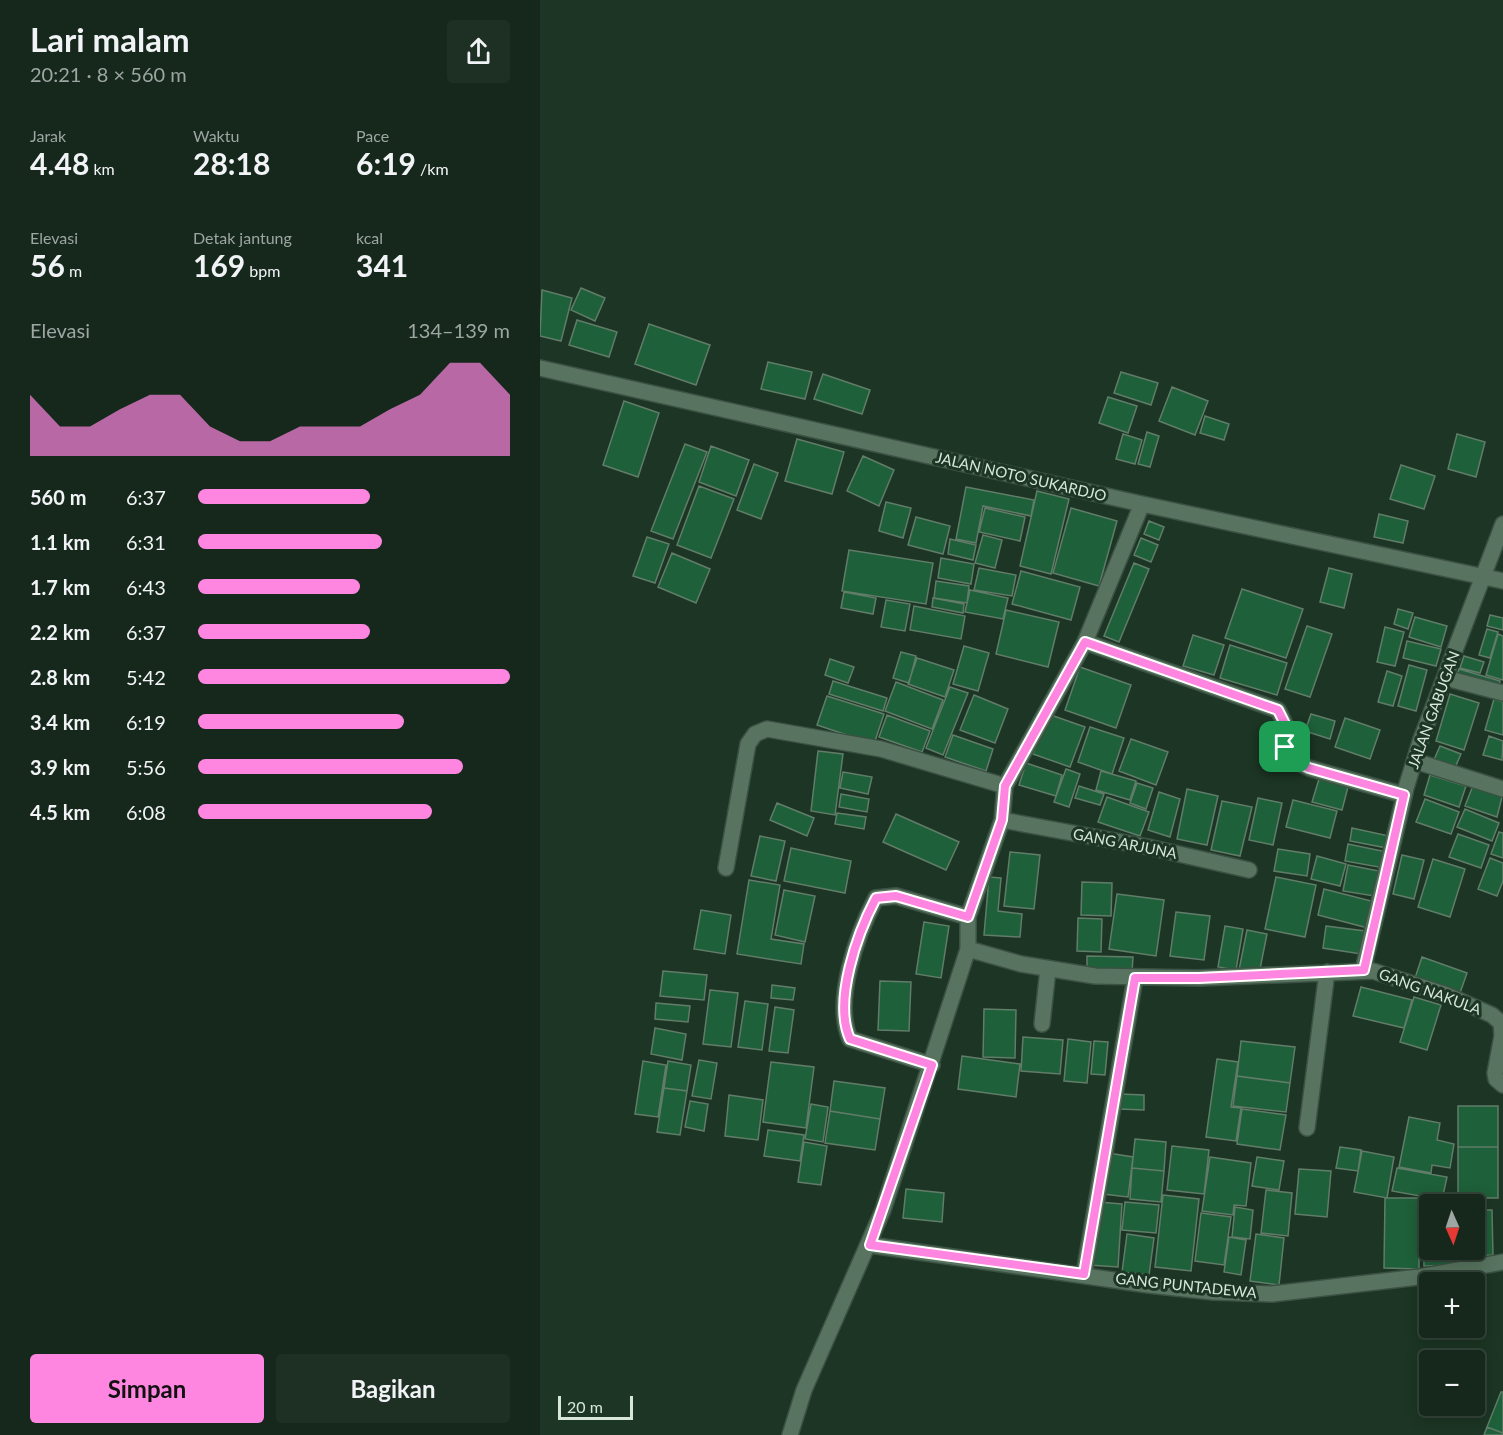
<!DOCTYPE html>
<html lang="id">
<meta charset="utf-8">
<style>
body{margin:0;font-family:Lato,sans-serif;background:#1e3024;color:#f1f3f6;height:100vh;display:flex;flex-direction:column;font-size:22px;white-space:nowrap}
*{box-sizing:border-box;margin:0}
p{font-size:20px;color:#9da6a3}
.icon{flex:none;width:33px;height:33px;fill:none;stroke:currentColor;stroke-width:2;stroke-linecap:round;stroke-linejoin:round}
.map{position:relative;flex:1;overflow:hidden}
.panel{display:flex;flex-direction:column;background:#15281b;width:540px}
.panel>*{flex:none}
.needle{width:39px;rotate:177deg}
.buttons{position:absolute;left:879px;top:1194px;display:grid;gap:12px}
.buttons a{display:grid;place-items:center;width:66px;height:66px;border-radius:6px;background:#15281b;box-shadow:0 3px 15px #0003,0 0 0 2px #34443a;font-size:30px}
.scale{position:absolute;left:18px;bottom:15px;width:75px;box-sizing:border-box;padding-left:6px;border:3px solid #d7e6db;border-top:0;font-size:16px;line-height:21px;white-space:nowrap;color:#d7e6db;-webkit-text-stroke:4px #1c3524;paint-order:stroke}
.pin{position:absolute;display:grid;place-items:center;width:51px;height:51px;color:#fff;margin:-26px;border-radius:12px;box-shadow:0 3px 9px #0006}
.round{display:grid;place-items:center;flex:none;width:63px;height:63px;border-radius:6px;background:#1e3024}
.head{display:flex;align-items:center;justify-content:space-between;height:102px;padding:0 30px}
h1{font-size:33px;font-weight:700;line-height:45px}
.figures{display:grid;grid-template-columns:repeat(3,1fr);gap:9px;height:102px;padding:6px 30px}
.figures div{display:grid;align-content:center}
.figures b{font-size:30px;font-weight:700}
.figures small{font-size:16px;font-weight:400}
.figures p{font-size:16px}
.chart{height:168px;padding:12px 30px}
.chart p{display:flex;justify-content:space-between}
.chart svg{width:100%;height:108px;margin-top:6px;fill:#fe85e0;opacity:.7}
.button{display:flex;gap:12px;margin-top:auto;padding:12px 30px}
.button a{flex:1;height:69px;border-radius:6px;background:#fe85e0;color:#111;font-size:24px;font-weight:700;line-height:69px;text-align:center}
.button a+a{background:#1e3024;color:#f1f3f6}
ul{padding:0 30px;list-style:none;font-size:20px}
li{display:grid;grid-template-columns:96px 72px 1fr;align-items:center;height:45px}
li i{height:15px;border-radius:8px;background:#fe85e0}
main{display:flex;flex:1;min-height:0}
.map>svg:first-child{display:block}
.building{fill:#1e6039;stroke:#617c69;stroke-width:1.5}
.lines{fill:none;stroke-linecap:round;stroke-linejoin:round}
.street-casing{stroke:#3b5143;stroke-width:18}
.street{stroke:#587460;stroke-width:15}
.route-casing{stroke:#fff;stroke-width:12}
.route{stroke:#fe85e0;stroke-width:8}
.labels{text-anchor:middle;stroke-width:6;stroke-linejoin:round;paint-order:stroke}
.street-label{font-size:15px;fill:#d7e6db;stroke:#1c3524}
</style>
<main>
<section class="panel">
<div class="head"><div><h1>Lari malam</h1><p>20:21 · 8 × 560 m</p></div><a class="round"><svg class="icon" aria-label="share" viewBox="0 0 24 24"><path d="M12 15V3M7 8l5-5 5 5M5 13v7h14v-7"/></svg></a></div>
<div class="figures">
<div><p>Jarak</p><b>4.48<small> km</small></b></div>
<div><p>Waktu</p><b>28:18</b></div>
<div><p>Pace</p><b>6:19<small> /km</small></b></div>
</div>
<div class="figures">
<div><p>Elevasi</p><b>56<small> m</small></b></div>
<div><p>Detak jantung</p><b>169<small> bpm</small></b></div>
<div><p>kcal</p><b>341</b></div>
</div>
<div class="chart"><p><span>Elevasi</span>134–139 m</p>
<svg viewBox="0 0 160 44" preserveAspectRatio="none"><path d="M0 44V19L10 32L20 32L30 25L40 19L50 19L60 32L70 38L80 38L90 32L100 32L110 32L120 25L130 19L140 6L150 6L160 19V44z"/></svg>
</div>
<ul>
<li><b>560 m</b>6:37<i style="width:55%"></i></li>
<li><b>1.1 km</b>6:31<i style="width:59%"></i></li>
<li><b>1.7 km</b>6:43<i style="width:52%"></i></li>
<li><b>2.2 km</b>6:37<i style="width:55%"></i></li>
<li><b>2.8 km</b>5:42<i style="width:100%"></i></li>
<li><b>3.4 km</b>6:19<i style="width:66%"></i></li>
<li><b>3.9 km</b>5:56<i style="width:85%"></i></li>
<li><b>4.5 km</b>6:08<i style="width:75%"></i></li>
</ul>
<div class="button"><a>Simpan</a><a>Bagikan</a></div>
</section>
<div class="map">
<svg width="963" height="1435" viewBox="0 0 963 1435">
<rect width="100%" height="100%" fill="#1c3524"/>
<path class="building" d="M41,288L65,298L55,321L31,310Z
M2,290L32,298L21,341L0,336Z
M37,320L77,332L69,357L29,345Z
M109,324L170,345L156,385L95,364Z
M228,362L272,372L265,399L221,389Z
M581,372L618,383L611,405L574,393Z
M283,374L330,390L322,414L274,399Z
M632,387L668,401L655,435L619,421Z
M568,397L597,406L588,433L559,423Z
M84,401L119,413L98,477L63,465Z
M665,416L689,424L684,440L660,433Z
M607,432L619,436L610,467L598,464Z
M583,434L602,440L595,464L576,459Z
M917,434L945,442L936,477L908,469Z
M257,439L304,452L292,494L245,481Z
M145,444L167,452L133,539L111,531Z
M171,446L209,460L196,496L159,482Z
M323,456L354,470L339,506L307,491Z
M214,464L238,473L221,519L197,510Z
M861,465L895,476L884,509L850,499Z
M159,486L194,499L171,558L137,545Z
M426,487L494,500L491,516L443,506L436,543L416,539Z
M497,491L529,499L511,574L480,566Z
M346,502L371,508L363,538L339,531Z
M445,508L485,517L480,541L439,532Z
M531,508L577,521L559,586L513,573Z
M839,514L868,521L863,543L834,537Z
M376,517L410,526L403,554L368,545Z
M609,521L624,527L619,540L604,534Z
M443,535L462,540L455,568L435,563Z
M107,537L129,544L115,583L93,576Z
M601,538L618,545L611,562L594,555Z
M410,539L436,545L433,560L408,554Z
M309,550L393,563L386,604L302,591Z
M132,553L170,569L156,603L118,587Z
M401,558L434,564L431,584L398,578Z
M594,563L609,569L579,642L564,636Z
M439,568L476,575L472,596L434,590Z
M789,568L812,574L804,608L780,602Z
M481,571L540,587L531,620L472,604Z
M396,581L429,586L427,603L394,598Z
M702,589L763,609L746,658L685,638Z
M430,590L468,598L463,619L425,612Z
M304,592L336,598L333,614L301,608Z
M393,598L424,604L423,613L392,607Z
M346,600L370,604L365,631L341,627Z
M374,606L425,616L421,639L370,630Z
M858,609L873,613L868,629L854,624Z
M466,610L519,622L508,667L456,654Z
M950,615L963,618V630L947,626Z
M875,617L907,626L901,647L869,637Z
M767,626L792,634L770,697L745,689Z
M845,627L864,632L855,666L837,662Z
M947,629L958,632L950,658L939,655Z
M958,634L963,636V680L946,675Z
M653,635L684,645L674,675L643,666Z
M867,641L901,649L896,666L863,658Z
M690,645L747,663L737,695L680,678Z
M424,646L449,653L438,691L413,684Z
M361,652L376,656L369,683L353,678Z
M924,656L944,662L940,673L920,668Z
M377,658L414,670L405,697L368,684Z
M290,659L314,667L308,683L285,675Z
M869,665L887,670L876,711L858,706Z
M540,667L591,685L576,728L525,710Z
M919,669L960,681L958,690L916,678Z
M847,671L862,676L853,706L838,702Z
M293,681L347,698L343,711L289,694Z
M356,682L403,700L392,729L345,711Z
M410,687L428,693L403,755L386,748Z
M910,694L939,703L924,750L896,741Z
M434,695L468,709L455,743L420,730Z
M287,696L344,714L334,744L277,725Z
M954,699L963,702V735L945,730Z
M508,714L545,727L530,767L493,754Z
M771,714L795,721L790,739L765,731Z
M347,715L390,731L382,752L339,737Z
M805,718L840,730L830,759L795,747Z
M550,727L584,738L572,774L538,762Z
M413,735L453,749L446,771L405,757Z
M949,736L963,741L962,760L943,755Z
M591,739L628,752L616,785L579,771Z
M900,746L921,754L914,770L893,762Z
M278,751L303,754L295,815L271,811Z
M486,763L522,775L516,796L479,785Z
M526,769L540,774L529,807L514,802Z
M561,771L596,781L590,800L556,790Z
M303,772L332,777L328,794L300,788Z
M890,775L926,786L919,807L884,795Z
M779,779L808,787L802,810L772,802Z
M597,783L613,788L606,809L590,803Z
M934,783L963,793L957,817L925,806Z
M539,786L564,794L560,805L535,798Z
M647,789L678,796L667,845L637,839Z
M619,792L640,799L630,837L608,830Z
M301,794L329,799L327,812L299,807Z
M567,797L609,812L600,836L558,822Z
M718,798L742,803L733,845L709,840Z
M885,799L919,812L911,834L876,822Z
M753,800L797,811L790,838L746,827Z
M682,801L712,807L700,856L671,850Z
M237,803L274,818L267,836L230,820Z
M925,809L959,823L952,841L917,827Z
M297,813L326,817L324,829L295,824Z
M356,814L419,842L406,870L343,842Z
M812,828L849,836L847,848L810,841Z
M959,832L963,833V858L951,854Z
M918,834L949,845L941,868L909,857Z
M220,836L245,841L236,881L211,876Z
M808,844L847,852L844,868L805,861Z
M251,848L311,861L305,893L244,881Z
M738,849L770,854L767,876L734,871Z
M470,852L500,855L494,909L464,906Z
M862,855L884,860L874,899L853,894Z
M777,856L806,864L800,886L771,879Z
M950,858L963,863V881L957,896L938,889Z
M893,859L925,869L910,917L878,907Z
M808,865L839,871L834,896L803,891Z
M449,877L461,878L458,911L482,914L480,937L444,935Z
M736,877L776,885L765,937L725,929Z
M209,880L240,885L231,939L264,944L261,964L197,954Z
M542,882L572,883L571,916L541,915Z
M784,889L835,902L828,928L778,915Z
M244,890L275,896L265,942L235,935Z
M577,894L624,900L616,956L569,949Z
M161,910L191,915L185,954L154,949Z
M636,912L670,916L664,960L630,956Z
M538,918L562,919L561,952L537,951Z
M384,922L409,926L401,978L376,974Z
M685,926L703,929L696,970L678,967Z
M786,926L825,931L821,954L783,948Z
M707,930L727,934L719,974L699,970Z
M547,956L593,957L592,972L547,970Z
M882,957L927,973L920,993L875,978Z
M123,971L167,975L164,1000L120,996Z
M340,981L371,982L369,1031L338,1030Z
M232,985L255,988L253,1000L231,998Z
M821,987L872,1000L864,1028L813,1016Z
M170,990L198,993L191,1047L163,1044Z
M874,997L901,1005L887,1050L860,1042Z
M205,1001L228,1004L222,1050L198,1047Z
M116,1003L150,1006L148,1022L115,1019Z
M235,1007L254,1010L248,1053L229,1051Z
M444,1009L476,1010L475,1058L443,1057Z
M115,1028L146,1034L142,1060L111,1054Z
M483,1037L523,1040L520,1074L481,1071Z
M528,1039L551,1042L547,1083L524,1081Z
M554,1041L568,1042L565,1075L551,1074Z
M701,1041L755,1047L750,1083L697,1076Z
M422,1056L480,1064L476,1097L418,1089Z
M677,1059L698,1062L691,1107L701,1108L696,1141L666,1137Z
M159,1060L177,1063L171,1099L152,1096Z
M103,1061L126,1065L118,1117L95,1114Z
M128,1061L151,1065L147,1091L124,1088Z
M231,1062L274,1067L266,1128L223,1122Z
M697,1076L750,1083L746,1112L693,1106Z
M294,1081L345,1088L340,1119L290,1111Z
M124,1088L147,1091L140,1135L117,1132Z
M580,1094L604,1095V1110L579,1109Z
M189,1095L223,1100L218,1140L185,1136Z
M150,1101L168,1104L164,1131L145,1127Z
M271,1104L288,1107L283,1142L265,1139Z
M918,1106H958V1147H918Z
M702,1109L746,1115L740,1150L697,1144Z
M290,1111L340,1119L335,1150L285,1143Z
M869,1117L900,1123L897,1140L914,1144L910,1168L892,1165L891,1173L859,1167Z
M228,1130L264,1135L260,1161L224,1156Z
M595,1139L626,1142L624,1171L592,1168Z
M264,1142L287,1146L281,1185L258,1182Z
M632,1146L669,1150L664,1194L627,1190Z
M800,1147L821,1150L818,1171L796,1168Z
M918,1147H958V1198H918Z
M822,1151L854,1157L847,1198L814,1192Z
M568,1153L593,1157L588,1197L563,1194Z
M670,1157L711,1163L706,1206L694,1205L693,1215L662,1211Z
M717,1157L744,1161L739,1190L712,1186Z
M592,1168L624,1171L621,1202L590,1199Z
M857,1168L907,1177L902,1200L852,1191Z
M759,1169L791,1171L787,1217L755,1214Z
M366,1189L404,1193L402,1222L363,1218Z
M726,1190L752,1193L748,1236L721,1233Z
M623,1195L659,1199L651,1271L615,1267Z
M845,1198H879V1269L844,1268Z
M559,1202L582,1204L578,1267L549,1265Z
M585,1202L619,1205L616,1233L582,1230Z
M695,1207L713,1210L710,1239L692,1237Z
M934,1210H952L953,1255L924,1256V1250H934Z
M661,1213L691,1217L684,1265L655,1261Z
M883,1213H890V1250H913L914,1265L884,1266Z
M587,1234L614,1238L609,1275L582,1272Z
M716,1234L744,1238L739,1285L710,1281Z
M689,1237L706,1240L701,1275L684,1272Z
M961,1392H963V1433L947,1427Z
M947,1427L963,1433V1435H944Z"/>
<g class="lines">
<g class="street-casing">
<path id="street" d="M0,368L602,504L963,581
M545,642L738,710L745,724L746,757L769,768L864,795
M906,678L963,693
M875,761L963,789
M462,820L608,847L709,870
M186,868L208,744L215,734L227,729L341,749L465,786
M428,949L481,964L555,976L659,978L833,971L907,995L952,1015L961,1023L962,1036L955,1073L956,1079L963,1085
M823,970L866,788L880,742L963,524
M502,1024L508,969
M392,1065L310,1039C293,1001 317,934 336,898L356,896L428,917
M767,1128L787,972
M330,1245L608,1285L673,1292L732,1294L879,1277L963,1262
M544,1274L595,978
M250,1435L264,1390L343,1210L428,949V917L462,820L465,786L545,642L602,504"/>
</g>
<use href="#street" class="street"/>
</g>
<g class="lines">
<g class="route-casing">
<path id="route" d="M545,642L738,710L745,724L746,757L769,768L864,795L824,970L659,978H595L544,1274L330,1245L392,1065L310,1039C293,1001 317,934 336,898L356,896L428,917L462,820L465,786Z"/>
</g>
<use href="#route" class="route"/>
</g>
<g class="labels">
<g class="street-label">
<text transform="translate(481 477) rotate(13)" y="5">JALAN NOTO SUKARDJO</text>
<text transform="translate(894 710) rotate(-70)" y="5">JALAN GABUGAN</text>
<text transform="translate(585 844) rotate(11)" y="5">GANG ARJUNA</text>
<text transform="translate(890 992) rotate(20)" y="5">GANG NAKULA</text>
<text transform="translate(646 1286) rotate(6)" y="5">GANG PUNTADEWA</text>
</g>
</g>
</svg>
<div class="buttons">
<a><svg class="needle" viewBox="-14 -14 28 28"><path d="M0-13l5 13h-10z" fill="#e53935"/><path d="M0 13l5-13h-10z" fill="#9da6a3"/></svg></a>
<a>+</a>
<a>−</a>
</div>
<div class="scale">20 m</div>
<div class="pin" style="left:745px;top:747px;background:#1e9e55"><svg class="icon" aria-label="arrive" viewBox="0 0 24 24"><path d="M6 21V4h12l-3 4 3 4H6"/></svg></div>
</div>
</main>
